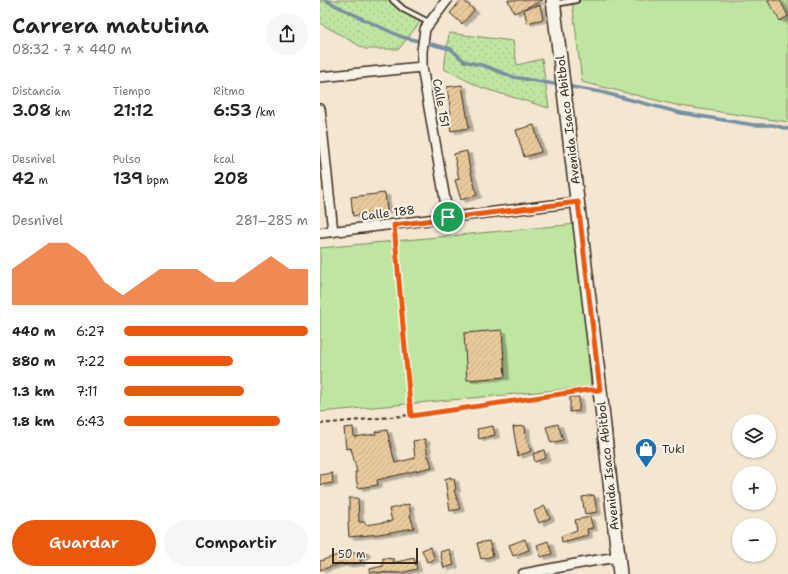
<!DOCTYPE html>
<html lang="es">
<meta charset="utf-8">
<style>
body{margin:0;font-family:"Shantell Sans",sans-serif;background:#f6f6f6;color:#222;height:100vh;display:flex;flex-direction:column;font-size:15px;white-space:nowrap}
*{box-sizing:border-box;margin:0}
p{font-size:13px;color:#767676}
.icon{flex:none;width:22px;height:22px;fill:none;stroke:currentColor;stroke-width:2;stroke-linecap:round;stroke-linejoin:round}
.map{position:relative;flex:1;overflow:hidden}
.details{display:flex;flex-direction:column;background:#fff;width:320px}
.details>*{flex:none}
.buttons{position:absolute;left:412px;top:414px;display:grid;gap:8px}
.buttons a{display:grid;place-items:center;width:44px;height:44px;border-radius:50%;background:#fff;box-shadow:0 1px 3px #0004;font-size:20px}
.scale{position:absolute;left:12px;bottom:10px;width:86px;box-sizing:border-box;padding-left:4px;border:2px solid #3b2a1e;border-top:0;font-size:11px;line-height:14px;white-space:nowrap;color:#3b2a1e;-webkit-text-stroke:3px #f7f3e8;paint-order:stroke}
.pin{position:absolute;display:grid;place-items:center;width:34px;height:34px;color:#fff;margin:-17px;border:2px solid #fff;border-radius:50%;box-shadow:0 1px 4px #0007}
.round{display:grid;place-items:center;flex:none;width:42px;height:42px;border-radius:21px;background:#f6f6f6}
.headline{display:flex;align-items:center;justify-content:space-between;height:68px;padding:0 12px}
h1{font-size:22px;font-weight:600;line-height:30px}
.stats{display:grid;grid-template-columns:repeat(3,1fr);gap:6px;height:68px;padding:4px 12px}
.stats div{display:grid;align-content:center}
.stats b{font-size:17px;font-weight:600}
.stats small{font-size:11px;font-weight:400}
.stats p{font-size:11px}
.chart{height:112px;padding:8px 12px}
.chart p{display:flex;justify-content:space-between}
.chart svg{width:100%;height:72px;margin-top:4px;fill:#ea580c;opacity:.7}
.button{display:flex;gap:8px;margin-top:auto;padding:8px 12px}
.button a{flex:1;height:46px;border-radius:24px;background:#ea580c;color:#fff;font-size:16px;font-weight:600;line-height:46px;text-align:center}
.button a+a{background:#f6f6f6;color:#222}
ul{padding:0 12px;list-style:none;font-size:13px}
li{display:grid;grid-template-columns:64px 48px 1fr;align-items:center;height:30px}
li i{height:10px;border-radius:5px;background:#ea580c}
main{display:flex;flex:1;min-height:0}
.map>svg:first-child{display:block}
.grass{fill:url(#grass-dots);stroke:#7d8860}
.green{fill:#bfe6a1;stroke:#7d8860}
.lines{fill:none;stroke-linecap:round;stroke-linejoin:round}
.stream{stroke:#758fa3;stroke-width:3.5}
.building{fill:url(#building-hatch);stroke:#3b2a1e;filter:url(#shadow)}
.service-casing{stroke:#3b2a1e;stroke-width:8}
.minor-casing{stroke:#3b2a1e;stroke-width:12}
.secondary-casing{stroke:#3b2a1e;stroke-width:16}
.path{stroke:#3b2a1e;stroke-width:2;stroke-dasharray:4 3;stroke-linecap:butt}
.service{stroke:#f7f3e8;stroke-width:4.5}
.minor{stroke:#f7f3e8;stroke-width:9}
.secondary{stroke:#f7f3e8;stroke-width:13}
.route-casing{stroke:#fff;stroke-width:8}
.route{stroke:#ea580c;stroke-width:5}
.labels{text-anchor:middle;stroke-width:4;stroke-linejoin:round;paint-order:stroke}
.street-label{font-size:12px;fill:#3b2a1e;stroke:#f7f3e8}
.poi-label{font-size:12px;fill:#3b2a1e;stroke:#f7f3e8;text-anchor:start}
</style>
<main>
<section class="details">
<div class="headline"><div><h1>Carrera matutina</h1><p>08:32 · 7 × 440 m</p></div><a class="round"><svg class="icon" aria-label="share" viewBox="0 0 24 24"><path d="M12 15V3M7 8l5-5 5 5M5 13v7h14v-7"/></svg></a></div>
<div class="stats">
<div><p>Distancia</p><b>3.08<small> km</small></b></div>
<div><p>Tiempo</p><b>21:12</b></div>
<div><p>Ritmo</p><b>6:53<small> /km</small></b></div>
</div>
<div class="stats">
<div><p>Desnivel</p><b>42<small> m</small></b></div>
<div><p>Pulso</p><b>139<small> bpm</small></b></div>
<div><p>kcal</p><b>208</b></div>
</div>
<div class="chart"><p><span>Desnivel</span>281–285 m</p>
<svg viewBox="0 0 160 44" preserveAspectRatio="none"><path d="M0 44V22L10 14L20 6L30 6L40 14L50 30L60 38L70 30L80 22L90 22L100 22L110 30L120 30L130 22L140 14L150 22L160 22V44z"/></svg>
</div>
<ul>
<li><b>440 m</b>6:27<i style="width:100%"></i></li>
<li><b>880 m</b>7:22<i style="width:59%"></i></li>
<li><b>1.3 km</b>7:11<i style="width:65%"></i></li>
<li><b>1.8 km</b>6:43<i style="width:85%"></i></li>
</ul>
<div class="button"><a>Guardar</a><a>Compartir</a></div>
</section>
<div class="map">
<svg width="468" height="574" viewBox="0 0 468 574">
<defs>
<pattern id="grass-dots" width="8" height="8" patternUnits="userSpaceOnUse"><rect width="8" height="8" fill="#bfe6a1"/><path d="M2 2h.1M6 6h.1" fill="none" stroke="#a5c58a" stroke-width="1.8" stroke-linecap="round"/></pattern>
<pattern id="building-hatch" width="6" height="6" patternUnits="userSpaceOnUse"><rect width="6" height="6" fill="#e9ca9c"/><path d="M-1 1l2-2M0 6l6-6M5 7l2-2" fill="none" stroke="#c9ae86"/></pattern>
<filter id="shadow"><feDropShadow dx="4.5" dy="2.5" stdDeviation="0" flood-color="#0004"/></filter>
</defs>
<rect width="100%" height="100%" fill="#f3e7d1"/>
<filter id="ink" filterUnits="userSpaceOnUse"><feTurbulence type="fractalNoise" baseFrequency=".025" numOctaves="2"/><feDisplacementMap in="SourceGraphic" scale="8" xChannelSelector="R" yChannelSelector="G"/><feConvolveMatrix kernelMatrix="1 2 1 2 8 2 1 2 1" color-interpolation-filters="sRGB"/></filter>
<g filter="url(#ink)">
<path class="grass" d="M0,0H69L100,22L79,49H45L0,23Z
M129,33L193,41L197,65L222,59L229,108L162,88L124,69Z"/>
<path class="green" d="M252,0H468V122L360,106L262,82Z
M257,224L271,387L0,412V248Z"/>
<g class="lines">
<path class="stream" d="M5,0L45,20L82,37L131,49L144,61L165,66L193,77L240,85
M246,86L281,92L361,113L434,125H453L468,129"/>
</g>
<path class="building" d="M141,0H143L154,10L142,24L130,13Z
M188,0H223L194,13Z
M447,0H460L468,16L460,21Z
M220,5L223,19L207,23L204,9Z
M142,85L149,128L131,131L128,113H131L127,87Z
M214,125L221,152L204,157L196,130Z
M147,151L149,165L157,195L141,200L135,180L139,179L134,154Z
M65,193L67,211L33,216L31,197Z
M182,330L185,377L147,380L144,333Z
M250,397H259V411L250,412Z
M238,424L243,440L231,443L226,427Z
M173,426L175,435L159,439L157,429Z
M205,426L206,438L211,451L198,456L193,427Z
M33,427L34,437L56,434L55,432L67,430L75,463L95,458L93,441L105,439L108,457H109L112,467L57,480L58,485L38,488L35,472H37L31,448L26,449L24,428Z
M224,450L226,458L215,462L213,454Z
M12,473L13,483L0,485V475Z
M131,477V479H134L136,489L134,490L140,509L130,511L125,479Z
M274,495L277,512L265,514L262,497Z
M29,498H38L39,522H45L46,525L72,521L69,509L89,504L91,515H90L94,528L59,534L29,537L28,523H29Z
M225,506L230,518L219,523L214,511Z
M270,517L273,528L267,529L268,535L242,542L241,536L257,530L255,520Z
M205,539L209,550L193,556L189,545Z
M169,541L173,556L161,559L157,543Z
M228,541L232,554L221,557L217,545Z
M110,547L115,559L107,562L102,550Z
M129,549L134,565L124,568L120,552Z
M45,551L46,555L40,558L41,563L23,565V563L0,570V561L21,554Z
M63,558L74,559L73,563L94,558L97,569L81,573L50,572V569L63,566Z"/>
<g class="lines">
<g class="service-casing">
<path id="service" d="M73,0L83,9L110,23
M235,4L256,0"/>
</g>
<g class="minor-casing">
<path id="minor" d="M127,0L105,29L102,51V67L128,217
M0,77L102,67
M0,109L13,232
M0,233L258,202
M203,574L272,561L298,557"/>
</g>
<g class="secondary-casing">
<path id="secondary" d="M233,0L280,390L300,574"/>
</g>
<path class="path" d="M91,415L269,391
M0,424L91,415L75,234"/>
<use href="#service" class="service"/>
<use href="#minor" class="minor"/>
<use href="#secondary" class="secondary"/>
</g>
</g>
<g class="lines" filter="url(#ink)">
<g class="route-casing">
<path id="route" d="M258,202L280,390H268L91,416L74,225Z"/>
</g>
<use href="#route" class="route"/>
</g>
<defs>
<g id="shop-pin" transform="scale(1.15)"><path d="M0 17L-7.5 6A9.5 9.5 0 1 1 7.5 6Z" fill="#1f6fb2" stroke="#f7f3e8"/><path d="M-5-2.5h2.3a2.7 3.5 0 0 1 5.4 0H5L5.5 6h-11ZM-1.5-2.5h3a1.5 2.3 0 0 0-3 0Z" fill="#fff"/></g>
</defs>
<g fill-rule="evenodd">
<use href="#shop-pin" x="326" y="449"/>
</g>
<g class="labels">
<g class="street-label">
<text transform="translate(121 103) rotate(80)" y="4">Calle 151</text>
<text transform="translate(248 120) rotate(-97)" y="4">Avenida Isaco Abitbol</text>
<text transform="translate(68 213) rotate(-7)" y="4">Calle 188</text>
<text transform="translate(288 466) rotate(-96)" y="4">Avenida Isaco Abitbol</text>
</g>
<g class="poi-label">
<text x="342" y="453">Tuki</text>
</g>
</g>
</svg>
<div class="buttons">
<a><svg class="icon" aria-label="layers" viewBox="0 0 24 24"><path d="M12 4l9 5-9 5-9-5zM3 14l9 5 9-5"/></svg></a>
<a>+</a>
<a>−</a>
</div>
<div class="scale">50 m</div>
<div class="pin" style="left:128px;top:217px;background:#1e9e55"><svg class="icon" aria-label="arrive" viewBox="0 0 24 24"><path d="M6 21V4h12l-3 4 3 4H6"/></svg></div>
</div>
</main>
